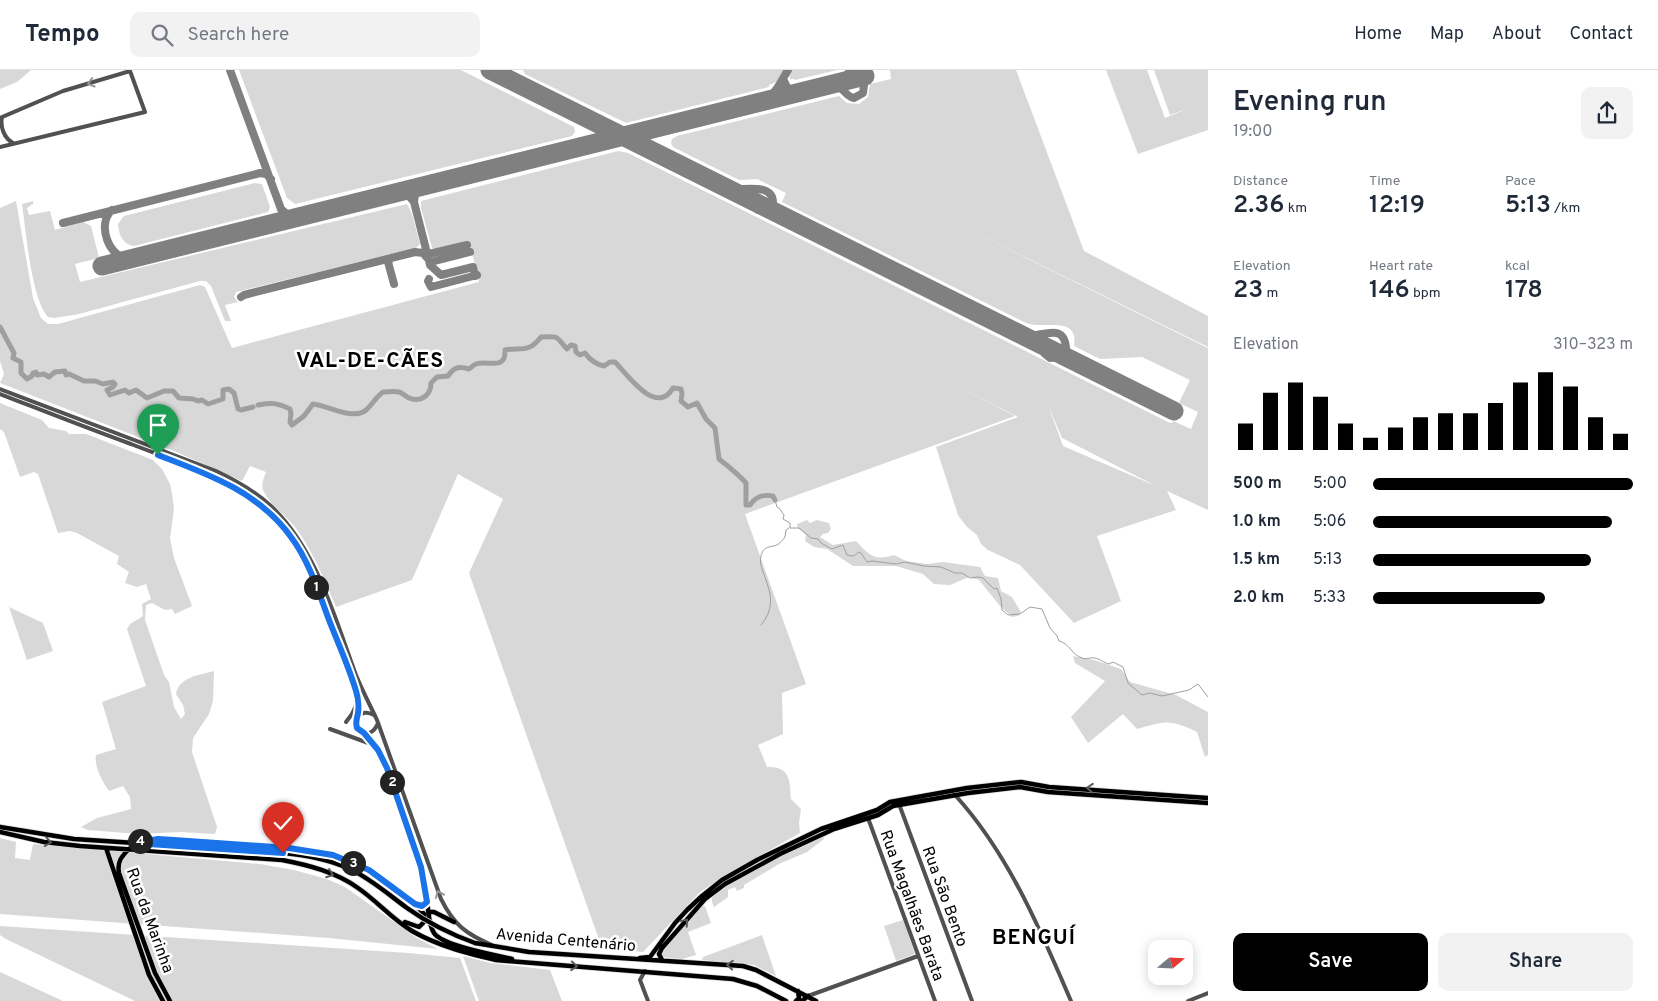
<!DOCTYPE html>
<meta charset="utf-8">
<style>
body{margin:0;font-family:Overpass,sans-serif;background:#f2f2f3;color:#1f2937;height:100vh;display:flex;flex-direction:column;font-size:19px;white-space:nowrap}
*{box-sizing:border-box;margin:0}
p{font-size:16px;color:#747a83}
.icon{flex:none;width:28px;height:28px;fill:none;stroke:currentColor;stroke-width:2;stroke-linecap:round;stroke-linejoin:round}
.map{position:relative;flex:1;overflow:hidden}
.sheet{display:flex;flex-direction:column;background:#fff;width:450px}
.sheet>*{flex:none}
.needle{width:32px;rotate:71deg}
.buttons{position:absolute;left:1148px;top:870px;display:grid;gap:10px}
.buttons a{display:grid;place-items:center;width:45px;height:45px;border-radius:10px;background:#fff;box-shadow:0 2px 12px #0003;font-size:25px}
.pin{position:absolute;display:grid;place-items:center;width:42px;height:42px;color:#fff;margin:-51px -21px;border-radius:50% 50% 50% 0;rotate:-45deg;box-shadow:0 0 5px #0007}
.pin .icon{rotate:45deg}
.km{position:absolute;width:25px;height:25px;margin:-12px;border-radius:50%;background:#222;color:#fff;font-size:14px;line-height:25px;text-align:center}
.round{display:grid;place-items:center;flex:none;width:52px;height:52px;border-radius:10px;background:#f2f2f3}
.headline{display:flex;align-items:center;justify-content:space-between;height:85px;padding:0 25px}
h1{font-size:28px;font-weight:600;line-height:38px}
.metrics{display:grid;grid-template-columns:repeat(3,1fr);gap:8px;height:85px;padding:5px 25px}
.metrics div{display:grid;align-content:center}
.metrics b{font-size:25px;font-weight:600}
.metrics small{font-size:14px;font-weight:400}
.metrics p{font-size:14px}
.chart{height:140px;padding:10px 25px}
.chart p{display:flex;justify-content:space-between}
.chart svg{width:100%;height:90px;margin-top:5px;stroke:#000;stroke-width:6}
.action{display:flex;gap:10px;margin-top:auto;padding:10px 25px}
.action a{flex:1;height:58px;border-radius:10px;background:#000;color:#fff;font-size:20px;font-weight:600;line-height:58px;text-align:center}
.action a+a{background:#f2f2f3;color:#1f2937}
ul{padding:0 25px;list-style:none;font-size:16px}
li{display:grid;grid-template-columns:80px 60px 1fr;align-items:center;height:38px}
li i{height:12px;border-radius:6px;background:#000}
header{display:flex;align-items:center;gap:30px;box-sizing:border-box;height:70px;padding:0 25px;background:#fff;border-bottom:1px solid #e0e1e3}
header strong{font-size:24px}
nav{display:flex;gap:28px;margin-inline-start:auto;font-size:18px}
.search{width:350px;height:45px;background:#f2f2f3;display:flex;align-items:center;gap:12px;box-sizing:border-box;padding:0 18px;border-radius:10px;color:#747a83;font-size:19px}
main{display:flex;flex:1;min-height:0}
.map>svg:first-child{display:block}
.green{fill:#d8d8d8;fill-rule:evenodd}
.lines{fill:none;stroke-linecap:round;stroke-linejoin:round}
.stream{stroke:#9f9f9f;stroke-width:1}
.river{stroke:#9f9f9f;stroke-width:5}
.taxiway{stroke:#808080;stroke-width:8}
.runway{stroke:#808080;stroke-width:19}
.major-casing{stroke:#dbdbdb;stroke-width:6}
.minor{stroke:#515151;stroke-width:4}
.major{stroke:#000;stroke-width:4.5}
.major-bridge-casing{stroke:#dbdbdb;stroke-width:6;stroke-linecap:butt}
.major-bridge{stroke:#000;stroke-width:4.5}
.oneway{stroke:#979797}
.oneway2{stroke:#595959}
.route-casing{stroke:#fff;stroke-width:10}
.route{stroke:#1a73e8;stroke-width:6}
.labels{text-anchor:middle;stroke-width:5;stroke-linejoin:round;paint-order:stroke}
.street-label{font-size:16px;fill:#000;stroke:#fff}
.district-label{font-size:21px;font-weight:bold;letter-spacing:1px;fill:#000;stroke:#fff}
</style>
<header>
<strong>Tempo</strong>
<div class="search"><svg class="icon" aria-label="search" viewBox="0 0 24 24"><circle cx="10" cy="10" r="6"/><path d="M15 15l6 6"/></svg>Search here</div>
<nav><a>Home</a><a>Map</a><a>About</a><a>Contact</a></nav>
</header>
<main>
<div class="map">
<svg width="1208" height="931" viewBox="0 0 1208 931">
<rect width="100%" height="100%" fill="#fff"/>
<path class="green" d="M0,0H30V1L17,12L0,19Z
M239,0H461L566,53L574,57L575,62L572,66L295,134L287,128Z
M523,0H786L779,11L769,15V17L626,53L525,4Z
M791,0H837L795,10L794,9H790L789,5Z
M890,0H1016L1084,181L1208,246V277L917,134L1208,278V440L1167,421L1176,440L1097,466L1121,531L1074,553L1020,495L988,480L981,474L977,465L967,457L958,445L936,377L1018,347L951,313L1015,346L745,444L806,614L782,623L783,664L758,675L767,697C790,696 790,710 791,729L801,739L799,753L800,763L724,806L700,822L643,882L602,878L469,503L503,429L458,404L412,510L336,537C325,511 314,484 298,461C288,446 271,437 263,420C261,413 264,408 266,402L250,396L242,411L174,381L0,313L4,304L0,291V138L16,131L33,228L41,248L48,254H58L200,215L205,217L232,278L479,212L470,173C459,175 441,183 432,178L421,138V131L618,81L628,83L1168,352L1172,353L1173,351L1191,359L1198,342L1179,333L1190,310L1142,287L1100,289L1074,276C1079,244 1043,260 1026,253L782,132L786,123L757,109L739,110L673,77L671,73L672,69L677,66L839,26L847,33L859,34L868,27L870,14L891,9ZM1048,335L1062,368L1156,416L1063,376Z
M1106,0H1147L1165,48L1189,38L1170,45L1154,0H1208V60L1138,84Z
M255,113L262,114L270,137L268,142L134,176C122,174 119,165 118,154L124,146Z
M33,131V134L27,138L29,145L50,141L55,160L83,152L91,156L99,188L75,194L80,212L407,134L412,144L420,174L416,178L236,222L234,227L238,232L225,235L231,251H225L211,216L206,211H200L79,244L54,248L48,247C31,228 26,160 22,134Z
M0,333L42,350L49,358L66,361L69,364H86L153,390L162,399L170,414L172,423L174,439L170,468L174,488L192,536L175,544L172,539L165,540L152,533L146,535L145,550L164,605L169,612L174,637L181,649L185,644L183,635L176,624C179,607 199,605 214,601L213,631L209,644L193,668L192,682L217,757L215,764L180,762L138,764L88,760L81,757L97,748L131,739L130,727L123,716L109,721C102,711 94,697 96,685L116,679L102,632L146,616L127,559L130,554L143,546L142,534L151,529L146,514L137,517L125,513L129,502L117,494L119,486L77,463L70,461L58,463L38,404L34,402L20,407L4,362L0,359Z
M807,450L810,453L817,450L829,453L831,459L828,463L823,464L820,467L833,475L856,471C870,486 874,491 894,485L906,491L927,494L943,492L980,497L985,506L998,508L1001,521L1012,527L1021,542L1018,546L1012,547L1000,536L979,510L969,507L950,515L934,514L923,504L896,496H853L827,479L814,477L805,471L806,465L798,458L797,454Z
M9,537L43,553L53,581L27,590Z
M1073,586L1094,590L1121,599L1130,612L1176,625L1208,642V685L1205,687L1197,662C1169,649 1166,651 1137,659L1123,644L1088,673L1071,647L1105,611L1075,593Z
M822,763L824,769L807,782L779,794L744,815V818L737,821L735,817L728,820V827L714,837C710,829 712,825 718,819Z
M0,768L16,772L15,788L30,790L33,774L260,794L294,800L327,809L345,817L417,868L438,879L329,868L0,844Z
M700,836H705L711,853L688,862L696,885L682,889L662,887L660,881Z
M903,850L915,884L896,891L884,856Z
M0,856L408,883L460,888L476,931H135L6,869L0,865Z
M762,865L776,906L754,895L702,890L703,887Z
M463,886L490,893L550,900L562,931H479Z
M0,902L63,931H0Z"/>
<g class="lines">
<path class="stream" d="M775,430L777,437L779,438L784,445L783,449L790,453V458H799L811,468L818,469L821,473L832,479L843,475L847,485C855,487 853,486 859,482L861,483L867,492L872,491L896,494L905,492L924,496L941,497L955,503H962L970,508L978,507L983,508L994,519L997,518L1001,529L1002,540L1008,545L1020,544L1030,537L1042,539L1050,558L1057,566L1059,571C1069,573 1072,585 1082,588C1086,590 1090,587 1094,588C1099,588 1104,593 1109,594L1113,592L1123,597L1128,613L1142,625L1150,623L1162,626L1189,620L1198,614L1208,627
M761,555C787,525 751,499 763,481C766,476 772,477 777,475C780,473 783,470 785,467L786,460L789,458"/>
<path class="river" d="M0,257L14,283L13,288L21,292V303L27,309L32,306L33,303L36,302L37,305L44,304L49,307L55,302L65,301L66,305L69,304L84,311H95L103,314L113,312L115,314L113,317L107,320L110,325L125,320L129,323L136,320L147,328L164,321H173L179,328L193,329L198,331L202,330L208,334L223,329V320L229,319L234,323L238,339L241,340L253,337
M258,335C270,332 278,333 290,339L291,344L290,352L292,355L304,346L313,334C327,335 353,351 366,340C372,335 376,327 383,322C388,322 394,321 399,322C403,323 405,326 409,328C421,333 431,325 431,313L437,307L448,306C454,297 459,296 469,299C470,298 475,294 476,294C488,290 506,301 505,280C520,277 528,284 541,267C561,266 555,266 567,279L571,275L575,276L576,282L580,285L585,283C590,290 595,294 604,296L610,292H615C627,304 656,347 673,318L681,319L682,324L681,331L688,337L697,333L706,349L715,358L719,389C728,396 738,404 746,413V435H750C756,426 763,424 773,426L775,430"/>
<path class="taxiway" d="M230,0L281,139L288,145L296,148
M503,7L507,0
M783,9L787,17L794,23L838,11L845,7L851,0
M832,14C843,15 844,26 854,28L863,23L864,15
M747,35C776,27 773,25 788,0
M710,109C717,113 725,119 733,119C746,120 774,113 773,134L766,141L758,140L748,129L721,116
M399,123L408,125L414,132L430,195L441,205L473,197L475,206
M414,132L415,124L421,117
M112,140C96,154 109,189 130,189
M63,153L260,103L266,104L271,109
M426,181L429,184L467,175
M391,188L388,192L394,214
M429,209L428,211L431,217L477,205
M241,227L244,225L415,182L423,183L431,192L470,182
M1000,254C1008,257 1018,265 1026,266C1042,267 1064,252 1066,278L1059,287L1050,288L1045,284L1038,273L1018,263"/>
<path class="runway" d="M490,0L1174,341
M102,196L865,6"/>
<g class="major-casing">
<path id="major" d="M0,757L74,769L135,773
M0,762L44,772L80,776L282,790C308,795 336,802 358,818C377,831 392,849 412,861C438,876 467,883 496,890L733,909L757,916L786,931
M134,773L158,769L175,770L289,778L333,785L348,790L377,805L415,834L424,844V852L419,857L405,852
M143,773L283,783
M106,778L149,905L163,931
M129,779C121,787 117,792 119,803L155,903L170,931
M416,835L422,836L427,832C429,842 428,854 434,863C443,876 495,885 512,889
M428,842H434L454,852
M475,873L529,882L743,896L756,900L816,931
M640,888L650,887L675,853L687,840L702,826L722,810L757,790L821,759L877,740L890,732L967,718L1021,712L1049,717L1208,728
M662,890L659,884L662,878L705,829L725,814L780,784L834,759L878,745L893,736L968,723L1020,717L1048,722L1208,733
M796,931L799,928L798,921
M802,931L808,926"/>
</g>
<path class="minor" d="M2,47C0,57 4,68 13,73
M0,48L63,21L130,1L145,42L0,77
M0,319L216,401C235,410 255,421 271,436C317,480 334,546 356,605C362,620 370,635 377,650L441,829C454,855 466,864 492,875
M0,324C44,341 87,358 131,374C184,395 245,411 283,457C306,485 318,521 331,555C342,584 359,614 358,645
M374,645C361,637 350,651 361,662C368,665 374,662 377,655
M346,652L352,644L357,633
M330,659L371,674
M364,663L378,680L387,698L421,797L427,832
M955,725C1008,783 1040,859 1071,931
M899,734L972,931
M868,748L935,931
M645,901L640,910L648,931
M808,926L918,886
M1188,931L1208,923"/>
<use href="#major" class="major"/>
<g class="major-bridge-casing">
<path id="major-bridge" d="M283,783C306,785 328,789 350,799C371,809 388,824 407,838C428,853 450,864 475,873"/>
</g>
<use href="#major-bridge" class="major-bridge"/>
</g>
<defs><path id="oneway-chevron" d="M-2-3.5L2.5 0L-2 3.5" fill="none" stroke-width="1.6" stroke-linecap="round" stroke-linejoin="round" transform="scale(1.25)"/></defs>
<g class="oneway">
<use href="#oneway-chevron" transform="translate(91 13) rotate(163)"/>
<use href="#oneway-chevron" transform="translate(439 824) rotate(-113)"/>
</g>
<g class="oneway2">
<use href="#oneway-chevron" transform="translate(1090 718) rotate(-176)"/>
<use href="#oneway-chevron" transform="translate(48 772) rotate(8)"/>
<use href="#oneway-chevron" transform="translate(330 804) rotate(20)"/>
<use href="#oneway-chevron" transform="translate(685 852) rotate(-50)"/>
<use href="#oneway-chevron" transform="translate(730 895) rotate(-175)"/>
<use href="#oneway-chevron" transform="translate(574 896) rotate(4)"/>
</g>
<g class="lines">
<g class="route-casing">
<path id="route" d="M158,385C208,404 259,422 291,467C309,491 319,523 329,550C338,573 349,597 356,621C358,627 359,637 358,643C357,649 355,652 357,658L364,663L378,680L387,698L421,797L427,832L422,836L415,834L369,800L333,785L289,778L174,770L158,769L134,773L283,783"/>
</g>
<use href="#route" class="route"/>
</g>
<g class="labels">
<g class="street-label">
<text transform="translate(946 826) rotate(70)" y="6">Rua São Bento</text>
<text transform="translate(913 835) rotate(70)" y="6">Rua Magalhães Barata</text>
<text transform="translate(151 850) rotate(70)" y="6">Rua da Marinha</text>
<text transform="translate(566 869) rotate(5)" y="6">Avenida Centenário</text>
</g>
<g class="district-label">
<text x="370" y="297">VAL-DE-CÃES</text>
<text x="1034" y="874">BENGUÍ</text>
</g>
</g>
</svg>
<div class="buttons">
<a><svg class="needle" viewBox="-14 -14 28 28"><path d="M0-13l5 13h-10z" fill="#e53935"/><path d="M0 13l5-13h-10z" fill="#747a83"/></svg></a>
</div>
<div class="pin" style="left:158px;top:385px;background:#1e9e55"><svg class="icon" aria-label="arrive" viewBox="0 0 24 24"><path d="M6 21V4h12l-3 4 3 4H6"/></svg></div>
<div class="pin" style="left:283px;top:783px;background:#d93025"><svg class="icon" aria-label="check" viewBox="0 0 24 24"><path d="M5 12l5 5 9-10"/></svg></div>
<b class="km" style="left:316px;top:517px">1</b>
<b class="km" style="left:392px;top:712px">2</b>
<b class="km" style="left:353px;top:793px">3</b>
<b class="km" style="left:140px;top:771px">4</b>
</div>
<section class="sheet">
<div class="headline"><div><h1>Evening run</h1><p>19:00</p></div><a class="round"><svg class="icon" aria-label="share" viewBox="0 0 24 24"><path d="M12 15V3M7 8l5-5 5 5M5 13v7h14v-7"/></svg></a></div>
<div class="metrics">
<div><p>Distance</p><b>2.36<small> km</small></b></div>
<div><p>Time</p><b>12:19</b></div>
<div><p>Pace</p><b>5:13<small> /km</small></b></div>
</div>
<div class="metrics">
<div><p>Elevation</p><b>23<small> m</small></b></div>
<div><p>Heart rate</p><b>146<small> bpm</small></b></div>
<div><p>kcal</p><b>178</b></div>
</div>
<div class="chart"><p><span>Elevation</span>310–323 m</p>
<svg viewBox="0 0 160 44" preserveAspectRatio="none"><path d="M5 44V31M15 44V16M25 44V11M35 44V18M45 44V31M55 44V38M65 44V33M75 44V28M85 44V26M95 44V26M105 44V21M115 44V11M125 44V6M135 44V13M145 44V28M155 44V36"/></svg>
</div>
<ul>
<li><b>500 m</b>5:00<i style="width:100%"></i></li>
<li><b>1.0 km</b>5:06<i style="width:92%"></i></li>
<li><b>1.5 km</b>5:13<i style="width:84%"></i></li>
<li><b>2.0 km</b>5:33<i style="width:66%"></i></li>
</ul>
<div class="action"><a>Save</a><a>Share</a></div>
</section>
</main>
